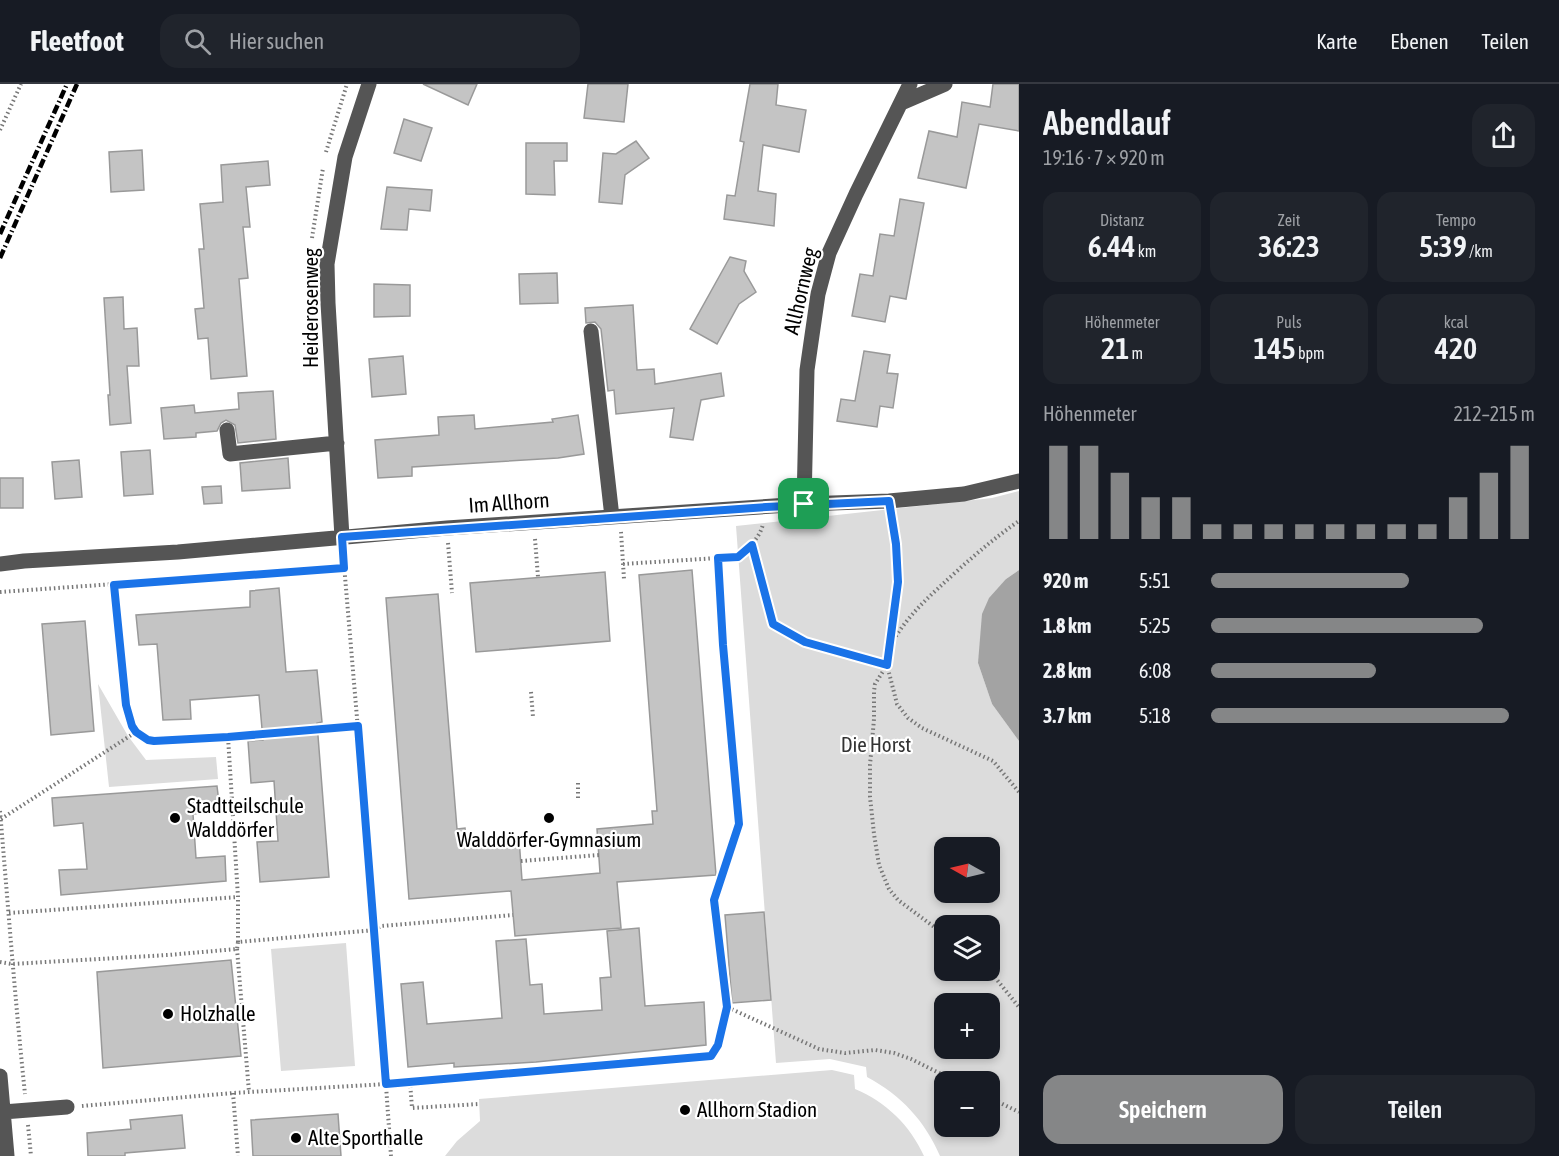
<!DOCTYPE html>
<html lang="de">
<meta charset="utf-8">
<style>
body{margin:0;font-family:"Asap Condensed",sans-serif;background:#20242c;color:#f1f3f6;height:100vh;display:flex;flex-direction:column;font-size:22px;white-space:nowrap}
*{box-sizing:border-box;margin:0}
p{font-size:20px;color:#9ea1a6}
.icon{flex:none;width:33px;height:33px;fill:none;stroke:currentColor;stroke-width:2;stroke-linecap:round;stroke-linejoin:round}
.map{position:relative;flex:1;overflow:hidden}
.details{display:flex;flex-direction:column;background:#171b24;width:540px}
.details>*{flex:none}
.needle{width:39px;rotate:278deg}
.tools{position:absolute;left:934px;top:753px;display:grid;gap:12px}
.tools a{display:grid;place-items:center;width:66px;height:66px;border-radius:12px;background:#171b24;box-shadow:0 3px 9px #0003;font-size:30px}
.pin{position:absolute;display:grid;place-items:center;width:51px;height:51px;color:#fff;margin:-26px;border-radius:12px;box-shadow:0 3px 9px #0006}
.round{display:grid;place-items:center;flex:none;width:63px;height:63px;border-radius:18px;background:#20242c}
.overview{display:flex;align-items:center;justify-content:space-between;height:102px;padding:0 24px}
h1{font-size:33px;font-weight:600;line-height:45px}
.figures{display:grid;grid-template-columns:repeat(3,1fr);gap:9px;height:102px;padding:6px 24px}
.figures div{display:grid;align-content:center;border-radius:15px;background:#20242c;text-align:center}
.figures b{font-size:30px;font-weight:600}
.figures small{font-size:16px;font-weight:400}
.figures p{font-size:16px}
.chart{height:168px;padding:12px 24px}
.chart p{display:flex;justify-content:space-between}
.chart svg{width:100%;height:108px;margin-top:6px;stroke:#858687;stroke-width:6}
.primary-button{display:flex;gap:12px;margin-top:auto;padding:12px 24px}
.primary-button a{flex:1;height:69px;border-radius:18px;background:#858687;color:#fff;font-size:24px;font-weight:600;line-height:69px;text-align:center}
.primary-button a+a{background:#20242c;color:#f1f3f6}
ul{padding:0 24px;list-style:none;font-size:20px}
li{display:grid;grid-template-columns:96px 72px 1fr;align-items:center;height:45px}
li i{height:15px;border-radius:8px;background:#858687}
header{display:flex;align-items:center;gap:36px;box-sizing:border-box;height:84px;padding:0 30px;background:#171b24;border-bottom:2px solid #363941}
header strong{font-size:28px}
nav{display:flex;gap:33px;margin-inline-start:auto;font-size:21px}
.search{width:420px;height:54px;background:#20242c;display:flex;align-items:center;gap:15px;box-sizing:border-box;padding:0 21px;border-radius:18px;color:#9ea1a6;font-size:22px}
main{display:flex;flex:1;min-height:0}
.map>svg:first-child{display:block}
.green{fill:#dcdcdc;fill-rule:evenodd}
.water{fill:#a3a3a3}
.building{fill:#c4c4c4;stroke:#999;stroke-width:1.5}
.lines{fill:none;stroke-linecap:round;stroke-linejoin:round}
.path{stroke:#777;stroke-width:4;stroke-dasharray:1.5 3;stroke-linecap:butt}
.minor{stroke:#555;stroke-width:15}
.rail{stroke:#000;stroke-width:4.5;stroke-dasharray:9 3 1.5 3;stroke-linecap:butt}
.route-casing{stroke:#fff;stroke-width:12}
.route{stroke:#1a73e8;stroke-width:8}
.poi-dot{fill:#000;stroke:#fff;stroke-width:2}
.labels{text-anchor:middle;stroke-width:4.5;stroke-linejoin:round;paint-order:stroke}
.street-label{font-size:21px;fill:#000;stroke:#fff}
.park-label{font-size:21px;fill:#333;stroke:#fff}
.poi-label{font-size:21px;fill:#000;stroke:#fff;text-anchor:start}
</style>
<header>
<strong>Fleetfoot</strong>
<div class="search"><svg class="icon" aria-label="search" viewBox="0 0 24 24"><circle cx="10" cy="10" r="6"/><path d="M15 15l6 6"/></svg>Hier suchen</div>
<nav><a>Karte</a><a>Ebenen</a><a>Teilen</a></nav>
</header>
<main>
<div class="map">
<svg width="1019" height="1072" viewBox="0 0 1019 1072">
<rect width="100%" height="100%" fill="#fff"/>
<path class="green" d="M1019,407V486L1006,495L978,579L992,620L1019,657V1072H940C925,1037 901,1011 867,993L866,983L830,975L776,979L736,442L992,414ZM945,764H990V808H945ZM945,842H990V886H945ZM945,920H990V964H945ZM945,998H990V1042H945Z
M98,600L128,652L146,676L216,673L218,695L109,703Z
M346,859L355,982L281,987L271,865Z
M832,986L854,991L855,1005C886,1018 910,1041 924,1072H445L457,1057L480,1037L479,1015Z"/>
<path class="water" d="M1019,486V657L992,620L978,579L982,530L989,514L1006,495Z"/>
<path class="building" d="M423,0H477L468,21Z
M588,0H628L624,38L584,34Z
M750,0H778L776,21L806,26L799,68L763,61L758,107L776,110L774,142L724,135L727,111L735,112L744,58L740,57Z
M993,0H1019V47L979,40L966,104L918,94L929,47L957,53L962,18L990,23Z
M404,35L432,44L421,77L394,69Z
M636,57L649,74L625,91L622,120L599,118L603,69L616,70Z
M526,59H567V77H554L555,111L526,110Z
M142,66L144,106L111,108L109,68Z
M268,77L270,101L246,103L250,143H243L248,194L239,195L247,292L211,295L208,254L198,255L195,225L204,224L199,165H204L200,120L223,118L221,81Z
M387,103L432,106L430,127L409,125L407,146L381,145Z
M900,115L924,119L906,215L890,212L885,238L852,232L860,190L873,192L880,150L894,152Z
M730,173L746,177L744,187L756,208L739,220L717,260L690,245Z
M557,189L558,219L520,220L519,190Z
M374,200L410,201V232L374,233Z
M123,213L124,245L137,244L139,282H127L131,339L110,341L108,311H110L104,214Z
M633,221L637,286L654,285L655,300L721,289L724,312L701,316L693,356L670,353L674,324L616,330L614,306L608,307L601,245L595,238L586,239L585,224Z
M864,267L890,271L887,289L898,290L893,324L880,322L877,343L837,337L841,315L855,317Z
M403,272L406,310L372,313L369,275Z
M273,307L276,355L238,359L235,341L226,336L221,339L217,347L196,349V353L164,355L161,324L194,321L195,329L239,325L238,309Z
M474,331L475,345L553,338L552,335L578,331L584,370L558,374L412,383V392L378,394L375,356L439,351L438,333Z
M150,366L153,410L124,412L121,368Z
M288,374L290,404L242,407L240,379Z
M79,376L82,413L55,415L52,378Z
M0,394H23V424H0Z
M221,402L222,419L204,420L202,403Z
M692,486L716,791L617,798L621,844L515,852L511,807L409,815L386,514L438,510L457,745L465,744L466,758L519,754L522,796L600,789L597,745L653,740L652,727H657L639,491Z
M605,488L610,557L476,568L470,499Z
M279,504L286,588L317,586L322,638L317,639L329,793L260,798L257,758L278,757L274,697L251,699L248,657L263,656L259,611L190,616L191,635L163,636L157,560L139,561L136,531L250,523V507Z
M85,537L94,647L51,651L42,540Z
M217,702L220,727L193,730L196,774L225,772L226,797L61,811L59,786L87,785L83,739L54,742L52,714Z
M764,828L771,916L732,919L725,831Z
M639,844L645,922L704,918L706,961L536,978L454,983V979L408,983L401,900L423,898L427,940L502,934L496,857L526,855L530,901L542,900L544,930L602,926L600,894L611,893L607,847Z
M231,876L241,972L103,984L97,888Z
M338,1030L341,1072H253L251,1036Z
M182,1031L185,1064L125,1069V1072H88L87,1049L131,1045L130,1036Z"/>
<g class="lines">
<path class="path" d="M0,46L21,0
M326,68L347,0
M312,154L323,84
M309,230L312,274
M892,433L896,460L898,498L887,581L875,600L874,607V635L870,681V713L874,750L879,781L889,805L898,816L945,851
M621,448L624,495
M535,455L538,493
M448,459L452,509
M752,461L773,540L805,558L887,581L897,620L908,634L922,644L993,677L1019,708
M343,469L375,846L381,842L513,831
M718,474L738,473C748,464 760,454 763,440
M623,480L718,474L723,561L739,740L714,816L727,923
M114,501L126,621L132,642L143,653L154,657L228,653
M0,508L344,484
M891,560C910,528 930,512 957,487C977,469 997,452 1019,437
M531,608L533,633
M578,699V715
M0,727C8,821 15,915 25,1010
M1,735L136,648
M521,777L599,771
M9,829L238,813
M238,858V813L228,653L358,642
M237,865L249,1008
M0,878L12,880L168,871L237,865L238,858L375,846L391,1072
M989,886L1019,923
M410,998L412,1024L479,1020
M233,1009L238,1072
M990,1014L1019,1028
M82,1022L233,1009L386,1000L711,972L718,961L727,923L819,965L845,969L875,966L894,969L911,975L957,998
M28,1041L31,1072"/>
<path class="minor" d="M901,19L945,0
M591,247L612,433
M227,346L230,370L337,359
M804,420L807,286L818,210L829,169L856,110L910,0
M342,453L328,219L327,180L345,73L369,0
M0,480L24,477L178,468L447,444L804,420L889,417L964,410L1019,397
M0,992L7,1072
M3,1028L67,1023"/>
<path class="rail" d="M0,150L67,0
M0,174L77,0"/>
</g>
<g class="lines">
<g class="route-casing">
<path id="route" d="M889,417L896,460L898,498L887,581L805,558L773,540L752,461L738,473L718,474L723,561L739,740L714,816L727,923L718,961L711,972L386,1000L358,642L228,653L154,657L148,656L136,648L132,642L126,621L114,501L344,484L342,453L766,423Z"/>
</g>
<use href="#route" class="route"/>
</g>
<g class="poi-dot">
<circle cx="175" cy="734" r="6"/>
<circle cx="549" cy="734" r="6"/>
<circle cx="168" cy="930" r="6"/>
<circle cx="685" cy="1026" r="6"/>
<circle cx="296" cy="1054" r="6"/>
</g>
<g class="labels">
<g class="street-label">
<text transform="translate(801 207) rotate(-77)" y="7">Allhornweg</text>
<text transform="translate(311 224) rotate(-90)" y="7">Heiderosenweg</text>
<text transform="translate(509 419) rotate(-4)" y="7">Im Allhorn</text>
</g>
<g class="park-label">
<text x="876" y="668">Die Horst</text>
</g>
<g class="poi-label">
<text x="187" y="729">Stadtteilschule<tspan x="187" dy="24">Walddörfer</tspan></text>
<text x="549" y="763" text-anchor="middle">Walddörfer-Gymnasium</text>
<text x="180" y="937">Holzhalle</text>
<text x="697" y="1033">Allhorn Stadion</text>
<text x="308" y="1061">Alte Sporthalle</text>
</g>
</g>
</svg>
<div class="tools">
<a><svg class="needle" viewBox="-14 -14 28 28"><path d="M0-13l5 13h-10z" fill="#e53935"/><path d="M0 13l5-13h-10z" fill="#9ea1a6"/></svg></a>
<a><svg class="icon" aria-label="layers" viewBox="0 0 24 24"><path d="M12 4l9 5-9 5-9-5zM3 14l9 5 9-5"/></svg></a>
<a>+</a>
<a>−</a>
</div>
<div class="pin" style="left:804px;top:420px;background:#1e9e55"><svg class="icon" aria-label="arrive" viewBox="0 0 24 24"><path d="M6 21V4h12l-3 4 3 4H6"/></svg></div>
</div>
<section class="details">
<div class="overview"><div><h1>Abendlauf</h1><p>19:16 · 7 × 920 m</p></div><a class="round"><svg class="icon" aria-label="share" viewBox="0 0 24 24"><path d="M12 15V3M7 8l5-5 5 5M5 13v7h14v-7"/></svg></a></div>
<div class="figures">
<div><p>Distanz</p><b>6.44<small> km</small></b></div>
<div><p>Zeit</p><b>36:23</b></div>
<div><p>Tempo</p><b>5:39<small> /km</small></b></div>
</div>
<div class="figures">
<div><p>Höhenmeter</p><b>21<small> m</small></b></div>
<div><p>Puls</p><b>145<small> bpm</small></b></div>
<div><p>kcal</p><b>420</b></div>
</div>
<div class="chart"><p><span>Höhenmeter</span>212–215 m</p>
<svg viewBox="0 0 160 44" preserveAspectRatio="none"><path d="M5 44V6M15 44V6M25 44V17M35 44V27M45 44V27M55 44V38M65 44V38M75 44V38M85 44V38M95 44V38M105 44V38M115 44V38M125 44V38M135 44V27M145 44V17M155 44V6"/></svg>
</div>
<ul>
<li><b>920 m</b>5:51<i style="width:61%"></i></li>
<li><b>1.8 km</b>5:25<i style="width:84%"></i></li>
<li><b>2.8 km</b>6:08<i style="width:51%"></i></li>
<li><b>3.7 km</b>5:18<i style="width:92%"></i></li>
</ul>
<div class="primary-button"><a>Speichern</a><a>Teilen</a></div>
</section>
</main>
